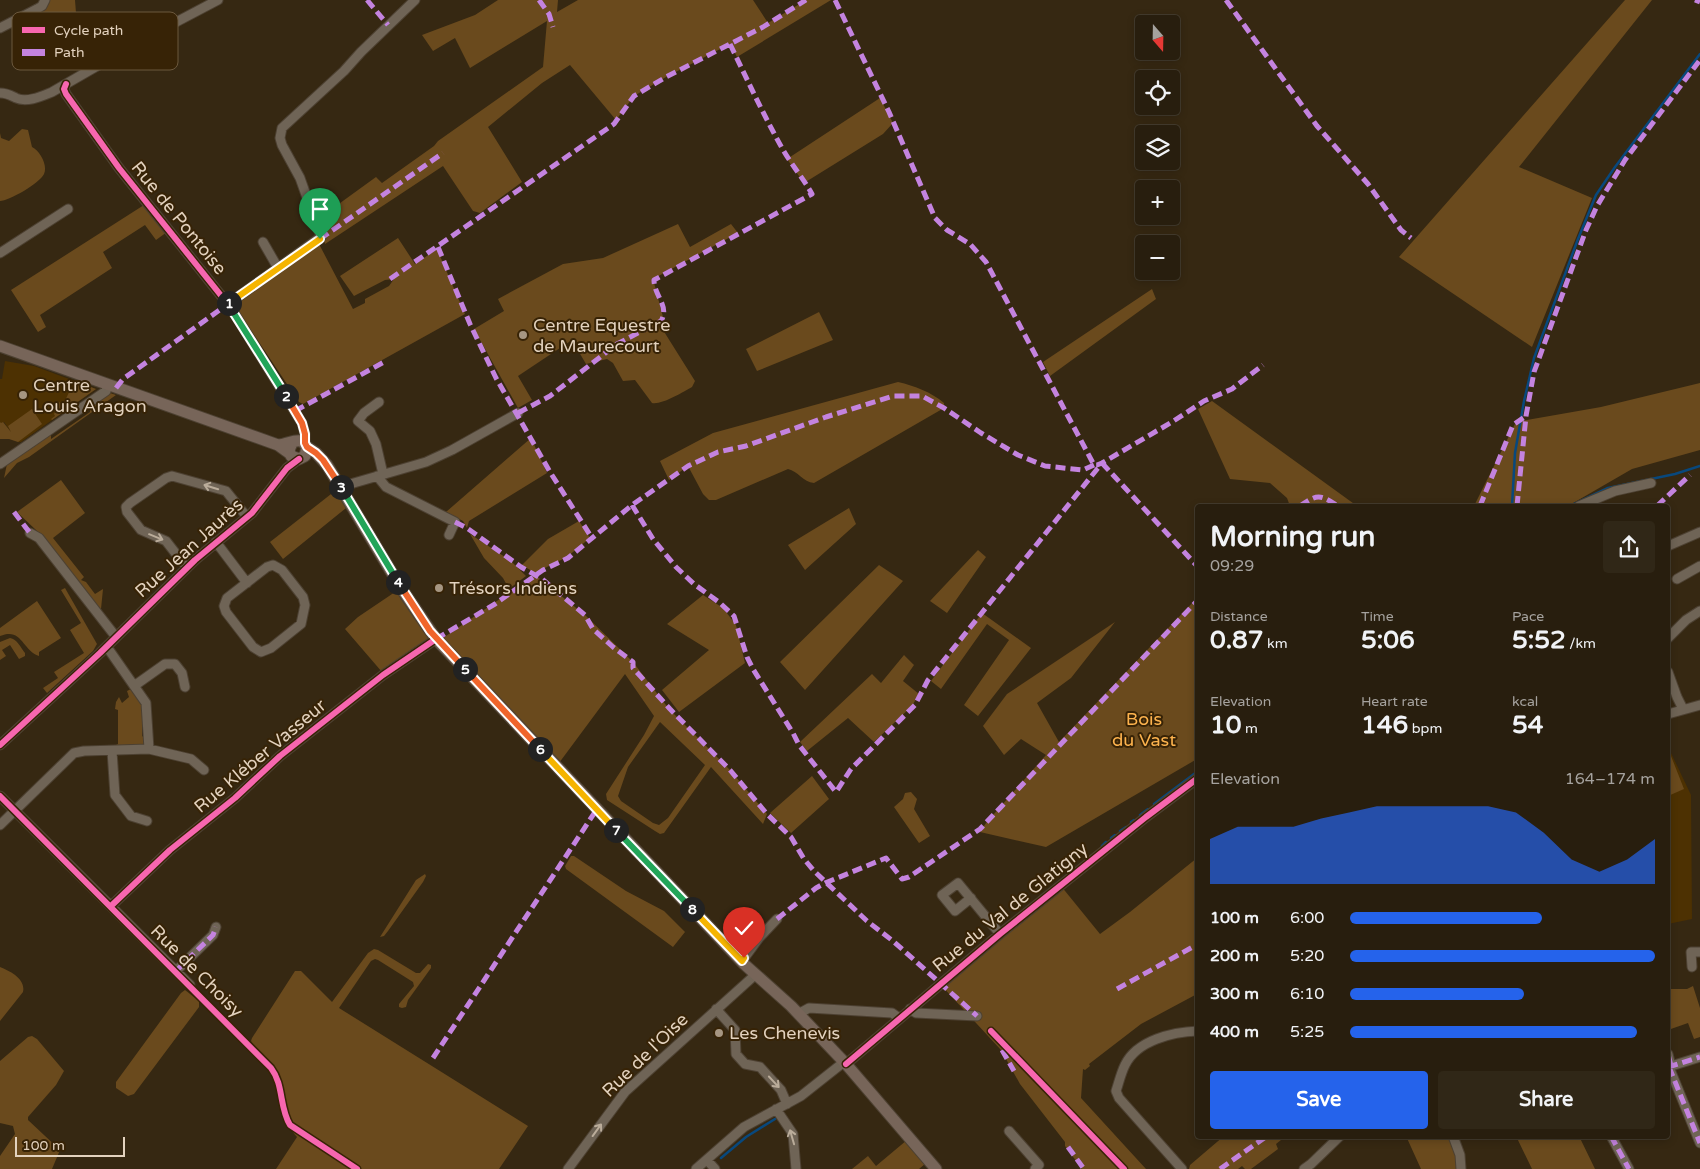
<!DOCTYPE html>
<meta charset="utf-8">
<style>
body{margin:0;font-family:"Varela Round",sans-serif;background:#302717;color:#f1f3f6;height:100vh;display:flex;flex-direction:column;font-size:19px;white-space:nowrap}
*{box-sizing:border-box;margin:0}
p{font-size:16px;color:#a5a29e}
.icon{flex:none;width:28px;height:28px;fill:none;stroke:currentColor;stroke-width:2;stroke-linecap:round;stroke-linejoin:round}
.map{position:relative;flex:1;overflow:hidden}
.sheet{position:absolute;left:1195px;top:504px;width:475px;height:635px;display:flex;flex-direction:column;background:#281e0e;border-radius:5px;box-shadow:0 2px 8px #0003,0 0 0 1px #443c2e}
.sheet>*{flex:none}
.needle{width:32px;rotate:160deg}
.buttons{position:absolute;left:1135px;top:15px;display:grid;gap:10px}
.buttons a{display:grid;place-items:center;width:45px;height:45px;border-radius:5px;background:#281e0e;box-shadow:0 2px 8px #0003,0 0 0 1px #443c2e;font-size:25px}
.scale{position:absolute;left:15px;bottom:12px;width:110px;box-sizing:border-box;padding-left:5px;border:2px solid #e3d2be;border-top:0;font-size:14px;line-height:18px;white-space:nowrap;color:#e3d2be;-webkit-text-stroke:4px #372306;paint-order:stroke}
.pin{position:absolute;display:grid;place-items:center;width:42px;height:42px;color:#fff;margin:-51px -21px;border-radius:50% 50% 50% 0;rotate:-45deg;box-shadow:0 0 5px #0007}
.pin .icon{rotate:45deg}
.km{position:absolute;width:25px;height:25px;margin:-12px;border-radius:50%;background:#222;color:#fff;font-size:14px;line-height:25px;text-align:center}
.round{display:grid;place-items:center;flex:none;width:52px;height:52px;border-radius:5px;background:#302717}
.overview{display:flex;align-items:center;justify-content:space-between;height:85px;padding:0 15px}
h1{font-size:28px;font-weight:700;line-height:38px}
.stats{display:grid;grid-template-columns:repeat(3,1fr);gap:8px;height:85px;padding:5px 15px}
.stats div{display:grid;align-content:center}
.stats b{font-size:25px;font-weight:700}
.stats small{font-size:14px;font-weight:400}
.stats p{font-size:14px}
.chart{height:140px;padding:10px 15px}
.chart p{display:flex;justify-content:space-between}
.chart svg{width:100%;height:90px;margin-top:5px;fill:#2563eb;opacity:.7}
.primary-button{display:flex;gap:10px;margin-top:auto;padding:10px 15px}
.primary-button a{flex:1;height:58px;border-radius:5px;background:#2563eb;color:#fff;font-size:20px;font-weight:700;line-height:58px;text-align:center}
.primary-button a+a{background:#302717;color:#f1f3f6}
ul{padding:0 15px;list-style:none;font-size:16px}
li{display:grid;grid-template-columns:80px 60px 1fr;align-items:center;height:38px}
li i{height:12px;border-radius:6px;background:#2563eb}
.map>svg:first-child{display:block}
.built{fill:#4d3102}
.green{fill:#6a4a1d;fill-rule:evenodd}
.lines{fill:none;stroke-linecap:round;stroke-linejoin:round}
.stream{stroke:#08487d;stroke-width:2.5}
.minor-casing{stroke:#4d4132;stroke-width:11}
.major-casing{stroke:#4d4132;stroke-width:13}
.minor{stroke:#6f6456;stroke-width:9}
.major{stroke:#776559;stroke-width:11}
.quiet{stroke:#c483df;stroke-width:5;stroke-dasharray:10 5;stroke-linecap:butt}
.cycleway-casing{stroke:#372306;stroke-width:9}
.cycleway{stroke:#f766af;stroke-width:6}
.oneway{stroke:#baac9a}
.split-1-casing{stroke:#fff;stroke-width:10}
.split-2-casing{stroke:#fff;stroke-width:10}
.split-3-casing{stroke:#fff;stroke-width:10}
.split-4-casing{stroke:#fff;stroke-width:10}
.split-5-casing{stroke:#fff;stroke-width:10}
.split-6-casing{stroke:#fff;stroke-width:10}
.split-7-casing{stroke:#fff;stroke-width:10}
.split-8-casing{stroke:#fff;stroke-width:10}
.split-9-casing{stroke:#fff;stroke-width:10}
.split-1{stroke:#f5b400;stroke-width:6}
.split-2{stroke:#22a559;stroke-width:6}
.split-3{stroke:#f0652b;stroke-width:6}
.split-4{stroke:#22a559;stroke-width:6}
.split-5{stroke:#f0652b;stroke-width:6}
.split-6{stroke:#f0652b;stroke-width:6}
.split-7{stroke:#f5b400;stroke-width:6}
.split-8{stroke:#22a559;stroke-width:6}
.split-9{stroke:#f5b400;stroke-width:6}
.poi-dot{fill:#a69682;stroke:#372306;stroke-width:2}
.labels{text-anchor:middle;stroke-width:4;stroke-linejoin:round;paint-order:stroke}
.street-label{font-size:18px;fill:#e3d2be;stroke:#372306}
.poi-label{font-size:18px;fill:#e3d2be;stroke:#372306;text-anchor:start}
.park-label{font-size:18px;fill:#fdb34e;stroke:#372306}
.key{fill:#372306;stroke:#6b583d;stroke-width:1}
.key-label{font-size:14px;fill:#e3d2be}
</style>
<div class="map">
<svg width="1700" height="1169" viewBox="0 0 1700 1169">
<rect width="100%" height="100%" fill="#362812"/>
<path class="built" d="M5,361L34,366L96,389L21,442H18L4,422L1,424L0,422V379H2Z
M1671,753L1691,795L1692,919L1668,924V755Z"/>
<path class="green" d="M50,0H75L76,13L71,17L74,27L71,32L57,21L46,24L44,27L34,15L44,10Z
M498,0H558L557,12L578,0H753L768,23L806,0H831L737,57L730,44L666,77L634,96L616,120L570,65L542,83L488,127L522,182L480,213L473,211L443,166L325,244L318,219L376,177L382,183L434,146L438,141L543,67L547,21L470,68L455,38L433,51L422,35L475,15Z
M1625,0H1652L1519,167L1592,198L1532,347L1399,257Z
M880,98L893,123L883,134L804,183L787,159Z
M22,129L28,130L32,147C40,151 48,165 44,174C40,183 9,201 0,201V133L1,138L9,141Z
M144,205L167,232L156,240L145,225L103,252L112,268L40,315L46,327L38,332L11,290Z
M678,224L690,247L731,224L738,233L653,279L663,317V330L695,381L692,387C683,392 662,405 652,403L635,380L623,381L613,363L607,359L586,364L572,340L518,376L532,400L518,408L474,329L504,311L498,299L563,264L603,258Z
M398,238L415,264L437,249L465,314L303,404L299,402L234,305L319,244L353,309L365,303V299L389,286L394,279L385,280L354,296L340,276Z
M1152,289L1156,299L1050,376L1043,362Z
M819,312L833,340L757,371L746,349Z
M79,382V387L87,389L88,386L96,389L52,420L51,419L55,416L54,414L55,412L51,408L54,403L59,402L63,405L71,388L77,389Z
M898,382C915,386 931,392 944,403V408L814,483C803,482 798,471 788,469L716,500H709L703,494L688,466L669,480L660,461L713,433Z
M1700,383V450L1632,469L1568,506H1474L1516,422L1601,407Z
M110,393L116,395L29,457L17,463L4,478L7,464L51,434V439L90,412V406Z
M1212,401L1357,506H1290L1287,498L1270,483L1230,479L1198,409Z
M32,409L42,424L18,442L9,439H0V422L1,423L3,422L11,432L8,426Z
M531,438L547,473L469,521L467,528L463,521L446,512Z
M61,480L85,513L53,538L84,577L81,580L86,582L95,594L103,589L101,609L99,612L37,531L17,512Z
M340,487L351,504L283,559L270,542Z
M849,508L856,524L805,570L788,545Z
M579,521L590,538L567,557L535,573L522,565L548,539Z
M470,534L511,561L526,576L509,589L503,578L484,558Z
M978,550L986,557L947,613L930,601Z
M879,565L903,581L805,690L780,662Z
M535,575L585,615L633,662L669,709L730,770L767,814L763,824L711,767L664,833L660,834L655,831L607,800L606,794L644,735L654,716L625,674L559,763L443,638ZM660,722L705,765L668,818L659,825L653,823L621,801L618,796L628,767Z
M65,588L97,644L93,651L47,693L43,688L58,678L54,672L84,653L70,630L81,623L61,590Z
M398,590L430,639L382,672L345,629L358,617Z
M703,595L723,608L736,625L745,663L679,712L662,690L709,650L667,624Z
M1197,598V759L1046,847L980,832L986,823L1046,755L1021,739L1004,755L983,726L1007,694L1115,622L1071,678L1037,703L1059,742Z
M37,601L61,638L39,652V656C22,650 22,627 0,636V628Z
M982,613L1031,648L978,716L964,705L1009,640L987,624L941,689L931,681Z
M10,638C17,639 21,648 25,653V656L19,659L10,645L2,650L6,656L0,660V642Z
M904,655L914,665L903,681L919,694L912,706L874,742L848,718L807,751L800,742L872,674L881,683Z
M133,688L142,701V736L148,740V745L137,750L139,744L124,745L121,751L117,749L116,745L118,744V710L115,709L116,702L119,697L122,703L129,697L127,691Z
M1671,756L1684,789L1668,796V757Z
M812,776L829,799L791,833L770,813Z
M911,792L917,799L914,809L930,836L919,843L894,807L903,799L905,793Z
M571,856H574L626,891L664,911L685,932L673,947L566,869L565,866Z
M1197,858V994L1141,1024L1089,1064L1090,1066L1085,1070L1083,1069L1081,1098L1146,1169H1082L1065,1146V1142L1020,1084L1001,1050L940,984L1061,886L1100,934L1130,912Z
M425,874L426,876L423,882L388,931L384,936L380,937L416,880Z
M374,949L378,950L416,973H420L428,964L431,965V968L408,1000L406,1007L402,1008L399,1007V1004L414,986L413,982L378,960L375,959L371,961L339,1008L528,1126L499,1169H276L297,1137L285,1123L273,1074L261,1059L251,1041L252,1038L295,971H301L332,1002L368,953Z
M0,967C10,971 26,979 23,992L0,1021Z
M1693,986L1700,1008V1037L1694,1039L1688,1023L1668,1030V989H1687Z
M185,990L199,1001V1007L134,1094L128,1096L116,1088V1082L181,993Z
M32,1036L37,1039L64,1071L56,1085L28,1117V1120L60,1150L52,1169H0V1156L15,1134L13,1126L0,1123V1061L28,1037Z
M1224,1136H1286L1276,1144L1278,1149L1251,1169H1245L1242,1166L1238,1169H1189L1190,1165Z
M1406,1136H1448L1456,1154L1457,1169H1421Z
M1516,1136H1579L1595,1169H1532Z
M907,1140L925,1164L919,1169H852L868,1156L876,1166Z"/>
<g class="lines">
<path class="stream" d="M1512,506L1515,453L1524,401L1534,358L1578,239L1596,195L1615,167L1700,54
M1570,506L1608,488L1675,474L1700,466
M1154,804L1198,771
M1140,815L1148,809
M1131,822L1134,820
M1120,831L1126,827
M1111,838L1115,835
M1102,846L1106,842
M721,1158L746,1137L775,1119"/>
<g class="minor-casing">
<path id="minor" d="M0,28L37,9L42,6L45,0
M66,84L64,89L66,94L119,168L231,308L302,423L305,434V443
M0,93C7,93 10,95 16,98C27,103 42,96 52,92L144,39L218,0
M263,242L278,268
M0,253L68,209
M228,304L321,237L300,178L282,145L280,138L282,128L344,71L361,52L415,0
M379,402L364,413L358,421L370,431L376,444L383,474
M0,464L106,391L108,385
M377,476L386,487L455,522L449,535
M340,487L426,462L452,450L518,413
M1579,506L1615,491L1651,483
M30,533L39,538L116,637
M216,542L247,583
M1668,546L1700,532
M273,565L282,570L303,597L305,605L301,624L271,648L261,652L253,647L226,612L224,606L227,598L267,567Z
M187,568L166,541L141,530L127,512L126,507L130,503L166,478L172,476L226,491L247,517
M1677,579L1700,566
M1668,638L1686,620L1700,611
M107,647L146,703L149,749
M1668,672L1677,697L1683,709
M134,686L165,664H175L182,673L185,687
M1668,714L1700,705
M0,745L100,653L195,560L252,513L287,468L299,459
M112,751L115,795L131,816L147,821
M0,796L190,985
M0,825L74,753L84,751L149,749L191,759L204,770
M971,898L955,911L942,895L958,883L1000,934
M111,906L170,850L235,798L280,756L383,675L436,639
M742,961L759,938L777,919
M1692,967L1691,952H1700
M176,971L213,935L216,927
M716,1009L735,1030L736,1054L745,1064L760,1067L781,1090L787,1104
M910,1009L916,1013L977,1016
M798,1014L809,1008L892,1013L899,1018
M1668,1054L1671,1066
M846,1064L1000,934L1146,817L1198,778
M1668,1067L1700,1057
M1669,1067L1700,1143
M776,1109L793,1134L796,1169
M1009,1131L1039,1165L1035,1169
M1453,1136L1460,1155L1461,1169
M1611,1136L1629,1169
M707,1160L715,1169
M568,1169L625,1092L755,975
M696,1169L744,1127L801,1096L844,1062
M1182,1169L1119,1098L1116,1091C1119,1082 1121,1073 1125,1065C1137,1040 1173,1032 1198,1031
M1304,1169L1311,1164L1340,1136"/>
</g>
<g class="major-casing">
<path id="major" d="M0,346L278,445L289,453
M278,445C286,445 294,439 302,441L307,447L305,456L299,459L291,456L289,450L292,443
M307,447L316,453L327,465L401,588L436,639L744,964L791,1006L846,1064L936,1169"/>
</g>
<use href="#minor" class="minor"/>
<use href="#major" class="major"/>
<path class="quiet" d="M367,0L388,25
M539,0L549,14L553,27
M835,0L889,112L935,218L947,230L970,244L986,262L1094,465H1097L1102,463L1172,422L1204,401L1232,389L1263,365
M1226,0L1317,126L1368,184L1401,230L1411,238
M1695,0L1700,2
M320,239L443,153
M438,247L470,324L496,378L550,472L592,538
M390,279L614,124L634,96L666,77L763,27L806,0
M116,388L123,379L228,304
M295,411L384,362
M518,413L550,396L617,344L661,321C670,306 654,296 654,280L812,194C803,178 791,164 782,148C763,114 747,79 730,44
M1102,463L1198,567
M632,505L653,539L676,567L694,584L720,603L734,616L747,657L753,669L793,733L799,745L836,792L851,769L915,705L928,680L1102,463
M1300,506C1318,494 1319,494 1338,506
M1480,506L1513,425L1526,416
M1517,506L1526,416L1534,372L1586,230L1597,206L1625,160L1700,60
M1657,506L1690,475
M14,512L30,533
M455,522L467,528L521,567L542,579L585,615L593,629L613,647L633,662V668L670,709L730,770L767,814L791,837L804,859L814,871L867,921L893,941L977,1016
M436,639L495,604L543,570L568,558L632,505L688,466L718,452L746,446L826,417L893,396H922L944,408L981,433L1018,455L1045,466L1083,470L1094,465
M777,919L816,888L825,883L886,858L902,879L909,877L980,829L1198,600
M176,971L213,935L216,927
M1117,989L1198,944
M1002,1050L1014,1071
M1668,1054L1671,1066
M433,1058L597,809
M1668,1067L1700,1057
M1669,1067L1700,1143
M1611,1136L1629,1169
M1068,1147L1084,1169
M1220,1169L1267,1136"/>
<g class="cycleway-casing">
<path id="cycleway" d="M66,84L64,89L66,94L119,168L231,308L302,423L305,434V443
M0,745L100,653L195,560L252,513L287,468L299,459
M0,796L271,1068C284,1085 279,1107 290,1125L357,1169
M111,906L170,850L235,798L280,756L383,675L436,639
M991,1031L1124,1169
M846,1064L1000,934L1146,817L1198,778"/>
</g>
<use href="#cycleway" class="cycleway"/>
</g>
<defs><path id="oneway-shaft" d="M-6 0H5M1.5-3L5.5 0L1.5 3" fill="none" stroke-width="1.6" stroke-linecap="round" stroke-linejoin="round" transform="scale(1.25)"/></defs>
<g class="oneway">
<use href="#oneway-shaft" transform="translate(211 487) rotate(-163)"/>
<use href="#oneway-shaft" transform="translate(156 537) rotate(22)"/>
<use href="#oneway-shaft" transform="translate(774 1082) rotate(47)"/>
<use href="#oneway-shaft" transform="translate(597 1130) rotate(-54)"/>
<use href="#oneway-shaft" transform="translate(792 1137) rotate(-106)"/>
</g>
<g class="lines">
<g class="split-1-casing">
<path id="split-1" d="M229,303L320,239"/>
</g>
<g class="split-2-casing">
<path id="split-2" d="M229,303L228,304L286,396"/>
</g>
<g class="split-3-casing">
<path id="split-3" d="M286,396L302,423L305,434V443L307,447L316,453L323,460L341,487"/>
</g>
<g class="split-4-casing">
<path id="split-4" d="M341,487L398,582"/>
</g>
<g class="split-5-casing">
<path id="split-5" d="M398,582L430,631L465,669"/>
</g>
<g class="split-6-casing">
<path id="split-6" d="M465,669L540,749"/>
</g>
<g class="split-7-casing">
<path id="split-7" d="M540,749L616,830"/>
</g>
<g class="split-8-casing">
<path id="split-8" d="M616,830L692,909"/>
</g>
<g class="split-9-casing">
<path id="split-9" d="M692,909L742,961L744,958"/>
</g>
<use href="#split-1" class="split-1"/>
<use href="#split-2" class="split-2"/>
<use href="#split-3" class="split-3"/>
<use href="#split-4" class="split-4"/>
<use href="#split-5" class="split-5"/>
<use href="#split-6" class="split-6"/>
<use href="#split-7" class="split-7"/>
<use href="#split-8" class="split-8"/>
<use href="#split-9" class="split-9"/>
</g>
<g class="poi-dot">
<circle cx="523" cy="335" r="5"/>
<circle cx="23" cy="395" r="5"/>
<circle cx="439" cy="588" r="5"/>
<circle cx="719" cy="1033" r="5"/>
</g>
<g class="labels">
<g class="street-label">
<text transform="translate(179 218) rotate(51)" y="6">Rue de Pontoise</text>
<text transform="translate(189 548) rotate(-42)" y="6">Rue Jean Jaurès</text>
<text transform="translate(260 756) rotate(-40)" y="6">Rue Kléber Vasseur</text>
<text transform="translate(1010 907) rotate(-39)" y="6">Rue du Val de Glatigny</text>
<text transform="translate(197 971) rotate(45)" y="6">Rue de Choisy</text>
<text transform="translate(645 1055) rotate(-44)" y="6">Rue de l'Oise</text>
</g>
<g class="poi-label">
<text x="533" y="331">Centre Equestre<tspan x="533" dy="21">de Maurecourt</tspan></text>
<text x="33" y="391">Centre<tspan x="33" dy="21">Louis Aragon</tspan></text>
<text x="449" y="594">Trésors Indiens</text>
<text x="729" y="1039">Les Chenevis</text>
</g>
<g class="park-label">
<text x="1144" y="725">Bois<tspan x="1144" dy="21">du Vast</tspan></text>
</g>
</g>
<rect x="12" y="12" width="166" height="58" rx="8" class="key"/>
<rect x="22" y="27" width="23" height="6" fill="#f766af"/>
<rect x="22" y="49" width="23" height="7" fill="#c483df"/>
<g class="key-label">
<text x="54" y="35">Cycle path</text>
<text x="54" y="57">Path</text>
</g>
</svg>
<div class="buttons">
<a><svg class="needle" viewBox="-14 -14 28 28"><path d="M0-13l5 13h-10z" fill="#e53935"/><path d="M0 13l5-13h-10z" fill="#a5a29e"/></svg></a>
<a><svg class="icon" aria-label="locate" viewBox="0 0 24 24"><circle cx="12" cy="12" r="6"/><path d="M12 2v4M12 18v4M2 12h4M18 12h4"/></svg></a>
<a><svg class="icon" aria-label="layers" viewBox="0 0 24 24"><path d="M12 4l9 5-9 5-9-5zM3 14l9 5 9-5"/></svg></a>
<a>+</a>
<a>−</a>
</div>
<div class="scale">100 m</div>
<div class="pin" style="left:320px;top:239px;background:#1e9e55"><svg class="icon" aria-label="arrive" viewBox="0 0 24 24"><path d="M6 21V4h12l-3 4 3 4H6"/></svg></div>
<div class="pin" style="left:744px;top:958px;background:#d93025"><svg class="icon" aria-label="check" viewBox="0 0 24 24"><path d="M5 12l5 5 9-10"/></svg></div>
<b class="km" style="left:229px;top:303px">1</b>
<b class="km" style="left:286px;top:396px">2</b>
<b class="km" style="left:341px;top:487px">3</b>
<b class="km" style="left:398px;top:582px">4</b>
<b class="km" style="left:465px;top:669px">5</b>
<b class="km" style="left:540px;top:749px">6</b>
<b class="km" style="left:616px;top:830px">7</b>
<b class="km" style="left:692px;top:909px">8</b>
<section class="sheet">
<div class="overview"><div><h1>Morning run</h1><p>09:29</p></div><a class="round"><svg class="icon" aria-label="share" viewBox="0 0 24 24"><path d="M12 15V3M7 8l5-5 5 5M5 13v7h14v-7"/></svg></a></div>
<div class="stats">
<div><p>Distance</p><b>0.87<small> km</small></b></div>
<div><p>Time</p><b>5:06</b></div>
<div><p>Pace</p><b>5:52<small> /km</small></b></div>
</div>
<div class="stats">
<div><p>Elevation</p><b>10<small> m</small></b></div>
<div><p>Heart rate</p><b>146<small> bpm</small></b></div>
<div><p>kcal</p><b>54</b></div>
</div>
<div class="chart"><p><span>Elevation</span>164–174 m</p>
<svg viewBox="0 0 160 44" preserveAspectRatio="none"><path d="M0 44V22L10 16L20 16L30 16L40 12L50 9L60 6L70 6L80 6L90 6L100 6L110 9L120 19L130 32L140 38L150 32L160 22V44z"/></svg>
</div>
<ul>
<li><b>100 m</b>6:00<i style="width:63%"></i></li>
<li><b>200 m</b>5:20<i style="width:100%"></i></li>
<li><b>300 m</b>6:10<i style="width:57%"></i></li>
<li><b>400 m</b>5:25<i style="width:94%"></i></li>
</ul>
<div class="primary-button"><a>Save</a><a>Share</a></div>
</section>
</div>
